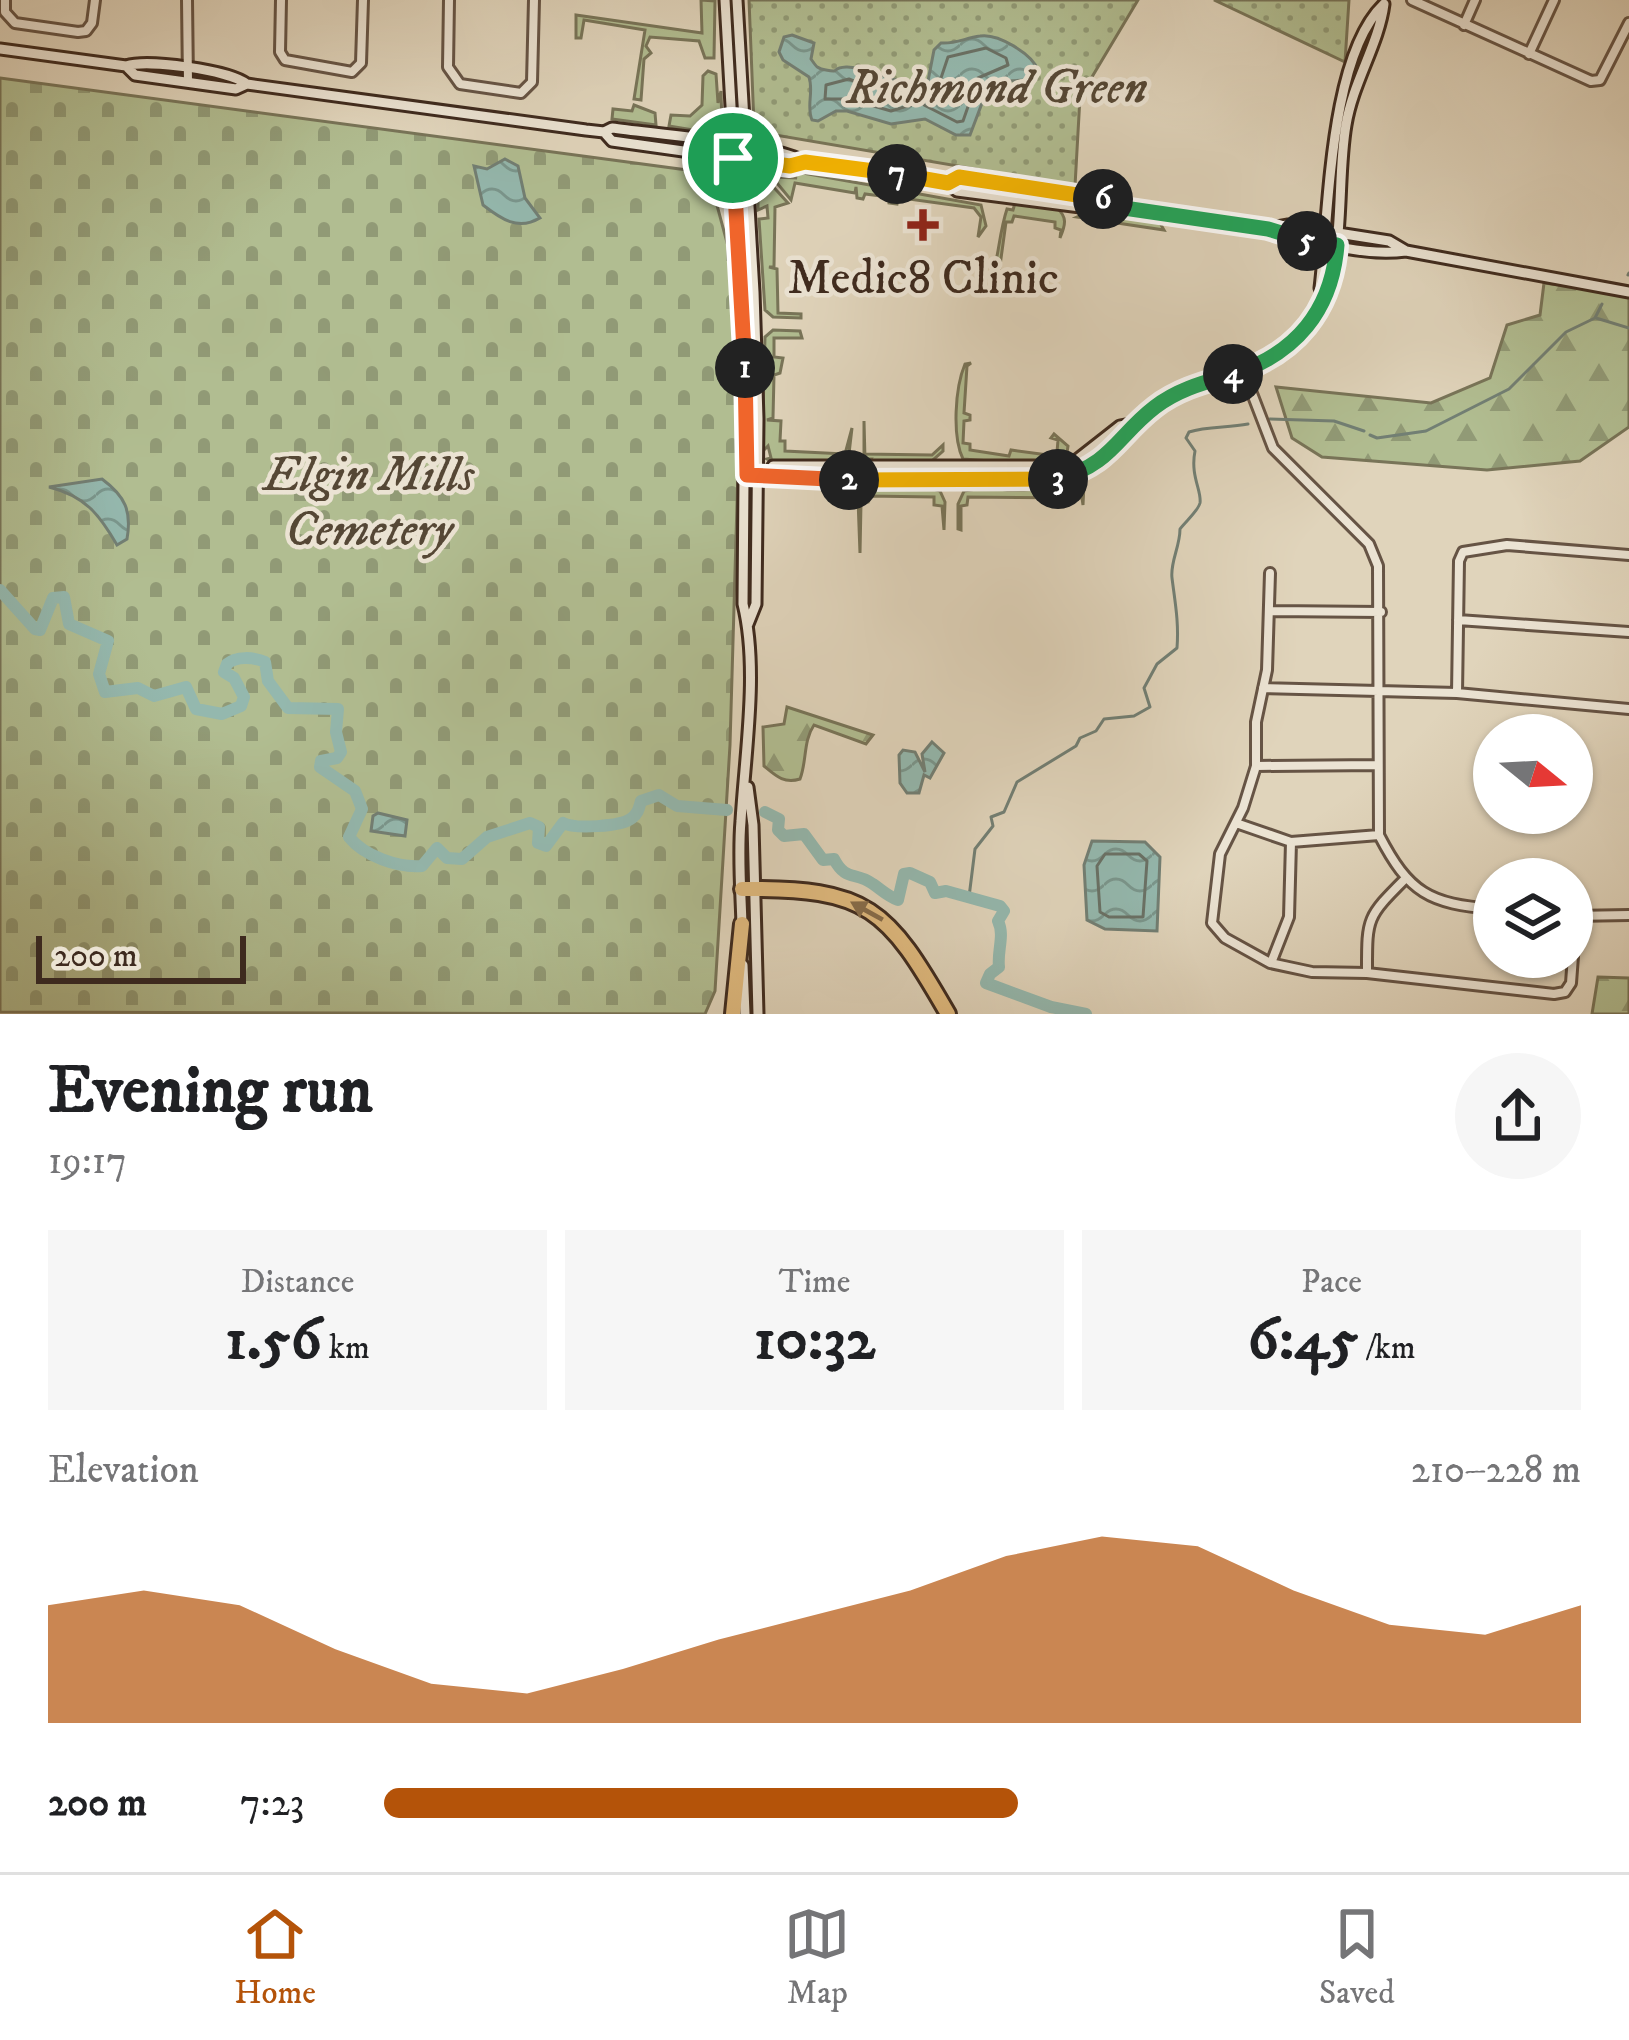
<!DOCTYPE html>
<meta charset="utf-8">
<style>
body{margin:0;font-family:"IM FELL DW Pica",serif;background:#f6f6f6;color:#202124;height:100vh;display:flex;flex-direction:column;font-size:45px;white-space:nowrap}
*{box-sizing:border-box;margin:0}
p{font-size:39px;color:#757577}
.icon{flex:none;width:66px;height:66px;fill:none;stroke:currentColor;stroke-width:2;stroke-linecap:round;stroke-linejoin:round}
.map{position:relative;height:1014px;overflow:hidden}
.panel{display:flex;flex-direction:column;background:#fff;flex:1}
.panel>*{flex:none}
.needle{width:78px;rotate:108deg}
.buttons{position:absolute;left:1473px;top:714px;display:grid;gap:24px}
.buttons a{display:grid;place-items:center;width:120px;height:120px;border-radius:50%;background:#fff;box-shadow:0 3px 9px #0004;font-size:60px}
.scale{position:absolute;left:36px;bottom:30px;width:210px;box-sizing:border-box;padding-left:12px;border:6px solid #3e2a1e;border-top:0;font-size:33px;line-height:42px;white-space:nowrap;color:#3e2a1e;-webkit-text-stroke:9px #ebe3d3;paint-order:stroke}
.pin{position:absolute;display:grid;place-items:center;width:102px;height:102px;color:#fff;margin:-51px;border:6px solid #fff;border-radius:50%;box-shadow:0 3px 12px #0007}
.km{position:absolute;width:60px;height:60px;margin:-30px;border-radius:50%;background:#222;color:#fff;font-size:33px;line-height:60px;text-align:center}
.round{display:grid;place-items:center;flex:none;width:126px;height:126px;border-radius:63px;background:#f6f6f6}
.head{display:flex;align-items:center;justify-content:space-between;height:204px;padding:0 48px}
h1{font-size:66px;font-weight:800;line-height:90px}
.stats{display:grid;grid-template-columns:repeat(3,1fr);gap:18px;height:204px;padding:12px 48px}
.stats div{display:grid;align-content:center;border-radius:0px;background:#f6f6f6;text-align:center}
.stats b{font-size:60px;font-weight:800}
.stats small{font-size:33px;font-weight:400}
.stats p{font-size:33px}
.chart{height:336px;padding:24px 48px}
.chart p{display:flex;justify-content:space-between}
.chart svg{width:100%;height:216px;margin-top:12px;fill:#b45309;opacity:.7}
ul{padding:0 48px;list-style:none;font-size:39px}
li{display:grid;grid-template-columns:192px 144px 1fr;align-items:center;height:90px}
li i{height:30px;border-radius:15px;background:#b45309}
.dock{display:flex;justify-content:space-around;align-items:center;height:168px;border-top:3px solid #e0e0e0;background:#fff;font-size:33px;color:#757577}
.dock a{display:grid;justify-items:center;gap:6px}
.dock .on{color:#b45309}
.map>svg:first-child{display:block}
.grass{fill:#b1bd91;stroke:#787458;stroke-width:3}
.forest{fill:url(#forest-firs);stroke:#787458;stroke-width:3}
.cemetery{fill:url(#cemetery-stones);stroke:#787458;stroke-width:3}
.park{fill:url(#park-dots);stroke:#787458;stroke-width:3}
.water{fill:url(#water-waves);stroke:#727f74;stroke-width:3}
.lines{fill:none;stroke-linecap:round;stroke-linejoin:round}
.shore{stroke:#697166;stroke-width:3}
.stream{stroke:#727f74;stroke-width:3}
.river{stroke:#94b8ae;stroke-width:12}
.street-casing{stroke:#665445;stroke-width:14}
.secondary-casing{stroke:#3e2a1e;stroke-width:15}
.highway-casing{stroke:#3e2a1e;stroke-width:20}
.street{stroke:#ebe3d3;stroke-width:8}
.secondary{stroke:#ebe3d3;stroke-width:9}
.highway{stroke:#e0ba7e;stroke-width:14}
.oneway{fill:#876b49}
.split-1-casing{stroke:#fff;stroke-width:24}
.split-2-casing{stroke:#fff;stroke-width:24}
.split-3-casing{stroke:#fff;stroke-width:24}
.split-4-casing{stroke:#fff;stroke-width:24}
.split-5-casing{stroke:#fff;stroke-width:24}
.split-6-casing{stroke:#fff;stroke-width:24}
.split-7-casing{stroke:#fff;stroke-width:24}
.split-8-casing{stroke:#fff;stroke-width:24}
.split-1{stroke:#f0652b;stroke-width:15}
.split-2{stroke:#f0652b;stroke-width:15}
.split-3{stroke:#f5b400;stroke-width:15}
.split-4{stroke:#22a559;stroke-width:15}
.split-5{stroke:#22a559;stroke-width:15}
.split-6{stroke:#22a559;stroke-width:15}
.split-7{stroke:#f5b400;stroke-width:15}
.split-8{stroke:#f5b400;stroke-width:15}
.poi-dot{fill:#8f2418;stroke:#ebe3d3;stroke-width:4.5}
.labels{text-anchor:middle;stroke-width:9;stroke-linejoin:round;paint-order:stroke}
.park-label{font-size:48px;font-style:italic;fill:#554735;stroke:#ebe3d3}
.poi-label{font-size:48px;fill:#3e2a1e;stroke:#ebe3d3}
</style>
<div class="map">
<svg width="1629" height="1014" viewBox="0 0 1629 1014">
<defs>
<pattern id="forest-firs" width="22" height="20" patternUnits="userSpaceOnUse" patternTransform="scale(3)"><rect width="22" height="20" fill="#b1bd91"/><path d="M5 1l3.5 6h-7zM16 11l3.5 6h-7z" fill="#919a76"/></pattern>
<pattern id="cemetery-stones" width="16" height="16" patternUnits="userSpaceOnUse" patternTransform="scale(3)"><rect width="16" height="16" fill="#b1bd91"/><path d="M2 7V4a2 2 0 0 1 4 0v3zM10 15v-3a2 2 0 0 1 4 0v3z" fill="#919a76"/></pattern>
<pattern id="park-dots" width="8" height="8" patternUnits="userSpaceOnUse" patternTransform="scale(3)"><rect width="8" height="8" fill="#b1bd91"/><path d="M2 2h.1M6 6h.1" fill="none" stroke="#919a76" stroke-width="1.8" stroke-linecap="round"/></pattern>
<pattern id="water-waves" width="16" height="10" patternUnits="userSpaceOnUse" patternTransform="scale(3)"><rect width="16" height="10" fill="#94b8ae"/><path d="M0 5q4-4 8 0t8 0" fill="none" stroke="#7a968d"/></pattern>
</defs>
<rect width="100%" height="100%" fill="#e0d4bb"/>
<filter id="stains"><feTurbulence type="fractalNoise" baseFrequency=".00167" numOctaves="4"/><feColorMatrix values="0 0 0 0 .2 0 0 0 0 .09 0 0 0 0 .02 0 0 0 .5 -.17"/></filter>
<radialGradient id="worn" r=".72"><stop offset=".6" stop-color="#630" stop-opacity="0"/><stop offset="1" stop-color="#630" stop-opacity=".3"/></radialGradient>
<path class="grass" d="M701,0L715,1L714,58H705L699,41L650,37L646,46L651,53L644,59L641,100L634,99L645,30L584,20L581,38H576V15L702,33Z
M708,71L716,74L718,103L721,91L722,126L719,122L717,126L693,130L669,126L671,115L690,116L702,105L703,76Z
M634,105L655,113L656,125L612,119L613,109L632,111Z
M775,168L981,205L986,226L978,237L981,217L974,208L901,198L899,193L897,204L889,203V197L865,194L863,199L857,198L856,187L855,193L795,183L791,200L772,177L797,178L767,170Z
M758,178L763,183L768,181L788,203L775,207L774,267H769L777,269L778,313L801,314V318L773,317L765,310L759,219L768,218L767,206L758,210Z
M1015,203L1057,208C1067,217 1066,224 1060,238L1061,230L1055,228V222L1014,216L1012,222H1006L999,273L989,288L992,294L988,289C999,263 998,236 1007,209L1013,210Z
M1088,212L1160,223L1164,230L1077,217Z
M773,330L800,331L802,338H774V357L783,358L780,373L774,375L773,418L767,420L781,421L780,441H785V451L845,454L852,428L848,462H773L767,459L771,458L768,446L762,452L765,337Z
M971,363L967,366L964,413L970,415V420L964,421L963,443L970,444V450L1009,456L1011,450L1048,455L1057,452L1058,440L1051,438L1054,434L1068,446L1066,459L1043,465L963,459C952,436 955,388 965,364Z
M864,421V454L932,455L943,445V451L933,460L937,462H869L871,459H865Z
M1076,478L1084,484L1083,505L1082,498L968,497L967,505L961,506V530L958,529V504L964,491L977,489L972,486Z
M869,485L936,487L933,489L940,491L945,502L944,530L942,506L934,505V497L868,496V502L861,503L860,553L858,499Z"/>
<path class="forest" d="M1544,283L1629,294V427L1580,461L1487,470L1322,457L1292,438L1276,387L1431,403L1490,378L1507,325L1540,315Z
M787,707L873,735L866,744L814,725C803,741 807,761 800,779C784,784 776,776 764,766L763,727L784,724Z
M1598,977L1629,978V1014H1592Z"/>
<path class="cemetery" d="M0,78L687,170L714,194L733,265L741,366L730,745L715,991L705,1014L0,1012Z"/>
<path class="park" d="M749,0H1138L1080,97L1075,186L758,132L754,125Z
M1214,0H1349L1345,62Z"/>
<path class="water" d="M792,35L814,43L811,59C816,66 817,69 826,70C842,73 830,68 846,67C858,66 899,81 912,86L928,81L934,50L941,43C956,44 965,38 980,36C998,33 1032,54 1038,70L1025,80L990,82L970,135H956L925,119L891,124L847,111H836L818,121L812,120C806,106 814,92 809,77L783,60L779,52L784,37Z
M505,159L518,166L525,198L540,218C518,231 501,219 483,205L474,166L487,169Z
M102,479C125,496 132,511 127,539L117,545C99,514 85,496 49,487Z
M932,742L944,753L930,778L924,775L919,793H907L900,783L899,755L903,750L915,752L925,772L922,754Z
M378,813L407,820L405,836L371,831L373,816Z
M1092,841L1145,842L1160,857L1157,931L1105,929L1087,920L1084,865Z"/>
<g class="lines">
<path class="shore" d="M986,48L1006,58L1008,65L978,78L963,121L957,122L924,105V98L938,87L948,57Z
M849,79L868,87L886,86L909,98L911,105L891,111L849,99H825L826,85Z
M1105,854H1139L1147,861L1143,917H1109L1100,912L1097,866Z"/>
<path class="stream" d="M1628,275L1629,273
M1596,318L1629,328
M1270,419L1334,421L1364,431
M1370,435L1377,438L1426,431L1509,389L1566,332L1595,318L1602,304
M969,897L975,849L993,826L991,817L1004,812L1017,782L1076,746L1080,738L1096,731L1104,719L1134,716L1150,707L1144,688L1157,664L1177,648C1179,622 1175,602 1172,578C1170,562 1180,547 1180,529C1185,522 1198,511 1200,503C1202,491 1190,476 1195,451L1186,438L1189,432C1207,426 1228,428 1248,424"/>
<path class="river" d="M0,590L35,629L40,630L53,598L64,597L69,624L108,641L99,674L105,692L138,688L154,696L186,687L196,709L222,714L241,706L244,697L234,678L224,672L227,664C236,656 254,657 265,662L268,681L288,708L338,709L336,732L341,752L337,758L321,761L320,767L355,791L362,809L349,837C364,856 398,868 422,866L437,848L447,858L462,859L487,837L530,823L539,827L538,843L546,846L563,823C574,829 621,827 632,818C639,813 639,807 641,801L659,795L677,806L727,810
M765,812L779,819L778,830L784,836L804,834L823,860L834,859C846,882 855,871 873,884C882,890 886,895 898,900L904,874L910,873L930,882L935,893L946,891L1000,906L1004,911L998,921C1005,936 997,950 999,967L990,974L986,983L1051,1007L1086,1014"/>
<g class="street-casing">
<path id="street" d="M5,0V12L15,23L78,32L86,31L92,23L95,0
M187,0L188,82
M281,0L280,52L285,60L352,72L361,63L363,0
M449,0L448,67L460,84L521,93L532,82L534,0
M1412,0L1591,81L1600,80L1629,23
M1464,25L1475,0
M1529,54L1554,0
M1243,370L1273,448L1369,544L1378,566L1379,835C1409,893 1429,904 1494,909
M1270,573L1267,670L1256,722V766L1243,808L1220,854L1212,923L1225,938L1270,963L1312,972L1367,973L1554,994L1565,992L1571,983L1576,916
M1271,611L1381,612
M1458,620L1629,632
M1263,688L1457,693L1629,709
M1457,693L1459,561L1463,552L1507,545L1629,555
M1256,766L1378,765
M1236,823L1291,842L1379,835
M1573,916L1629,915
M1271,963L1289,917L1291,842
M1367,973C1367,918 1366,918 1405,879"/>
</g>
<g class="secondary-casing">
<path id="secondary" d="M725,0L745,353L743,604C759,669 745,753 741,821C738,855 741,891 742,925
M737,0L754,292L758,419L756,604L748,624
M0,49L126,66C148,59 229,70 247,84L586,130L604,132L612,128C654,134 774,143 805,162
M126,66L135,75L236,89L247,84
M604,132L612,141L790,166C817,158 938,172 957,191L1111,211L1124,208C1170,215 1221,216 1266,228C1310,240 1359,257 1406,251L1629,292
M948,183C971,171 1081,196 1113,201L1124,208
M1271,228L1287,225L1389,241L1406,251
M1324,298L1320,288C1329,214 1329,56 1384,4
M747,475L774,479C832,480 889,480 947,481C990,482 1043,491 1082,471C1122,451 1139,409 1180,391C1207,378 1239,374 1266,361C1358,318 1332,206 1346,125C1353,82 1379,44 1384,4
M766,477L773,466H1069L1120,426L1135,423
M748,787L753,825L758,1014
M743,965L745,1014"/>
</g>
<g class="highway-casing">
<path id="highway" d="M742,889C869,888 887,908 948,1014
M733,1014L742,924"/>
</g>
<use href="#street" class="street"/>
<use href="#secondary" class="secondary"/>
<use href="#highway" class="highway"/>
</g>
<defs><path id="oneway-solid" d="M-6-.8H1V-3.2L6.5 0L1 3.2V.8H-6Z" transform="scale(3)"/></defs>
<use class="oneway" href="#oneway-solid" transform="translate(867 911) rotate(-151)"/>
<g class="lines">
<g class="split-1-casing">
<path id="split-1" d="M733,158L745,368"/>
</g>
<g class="split-2-casing">
<path id="split-2" d="M745,368L747,475L849,480"/>
</g>
<g class="split-3-casing">
<path id="split-3" d="M849,480L1058,479"/>
</g>
<g class="split-4-casing">
<path id="split-4" d="M1058,479C1112,464 1117,436 1155,407C1178,389 1206,382 1233,374"/>
</g>
<g class="split-5-casing">
<path id="split-5" d="M1233,374C1296,354 1332,310 1337,245L1307,241"/>
</g>
<g class="split-6-casing">
<path id="split-6" d="M1103,199L1124,208L1268,229L1307,241"/>
</g>
<g class="split-7-casing">
<path id="split-7" d="M897,174L948,183L959,177L1103,199"/>
</g>
<g class="split-8-casing">
<path id="split-8" d="M733,158L790,166L805,162L897,174"/>
</g>
<use href="#split-1" class="split-1"/>
<use href="#split-2" class="split-2"/>
<use href="#split-3" class="split-3"/>
<use href="#split-4" class="split-4"/>
<use href="#split-5" class="split-5"/>
<use href="#split-6" class="split-6"/>
<use href="#split-7" class="split-7"/>
<use href="#split-8" class="split-8"/>
</g>
<path class="poi-dot" d="M917 207h12v12h12v12h-12v12h-12v-12h-12v-12h12z"/>
<g class="labels">
<g class="park-label">
<text x="997" y="103">Richmond Green</text>
<text x="369" y="490">Elgin Mills<tspan x="369" dy="55">Cemetery</tspan></text>
</g>
<g class="poi-label">
<text x="923" y="293">Medic8 Clinic</text>
</g>
</g>
<rect width="100%" height="100%" filter="url(#stains)"/>
<rect width="100%" height="100%" fill="url(#worn)"/>
</svg>
<div class="buttons">
<a><svg class="needle" viewBox="-14 -14 28 28"><path d="M0-13l5 13h-10z" fill="#e53935"/><path d="M0 13l5-13h-10z" fill="#757577"/></svg></a>
<a><svg class="icon" aria-label="layers" viewBox="0 0 24 24"><path d="M12 4l9 5-9 5-9-5zM3 14l9 5 9-5"/></svg></a>
</div>
<div class="scale">200 m</div>
<div class="pin" style="left:733px;top:158px;background:#1e9e55"><svg class="icon" aria-label="arrive" viewBox="0 0 24 24"><path d="M6 21V4h12l-3 4 3 4H6"/></svg></div>
<b class="km" style="left:745px;top:368px">1</b>
<b class="km" style="left:849px;top:480px">2</b>
<b class="km" style="left:1058px;top:479px">3</b>
<b class="km" style="left:1233px;top:374px">4</b>
<b class="km" style="left:1307px;top:241px">5</b>
<b class="km" style="left:1103px;top:199px">6</b>
<b class="km" style="left:897px;top:174px">7</b>
</div>
<section class="panel">
<div class="head"><div><h1>Evening run</h1><p>19:17</p></div><a class="round"><svg class="icon" aria-label="share" viewBox="0 0 24 24"><path d="M12 15V3M7 8l5-5 5 5M5 13v7h14v-7"/></svg></a></div>
<div class="stats">
<div><p>Distance</p><b>1.56<small> km</small></b></div>
<div><p>Time</p><b>10:32</b></div>
<div><p>Pace</p><b>6:45<small> /km</small></b></div>
</div>
<div class="chart"><p><span>Elevation</span>210–228 m</p>
<svg viewBox="0 0 160 44" preserveAspectRatio="none"><path d="M0 44V20L10 17L20 20L30 29L40 36L50 38L60 33L70 27L80 22L90 17L100 10L110 6L120 8L130 17L140 24L150 26L160 20V44z"/></svg>
</div>
<ul>
<li><b>200 m</b>7:23<i style="width:53%"></i></li>
</ul>
</section>
<nav class="dock">
<a class="on"><svg class="icon" aria-label="home" viewBox="0 0 24 24"><path d="M3 11l9-7 9 7M6 9v11h12V9"/></svg>Home</a>
<a><svg class="icon" aria-label="map" viewBox="0 0 24 24"><path d="M3 6l6-2 6 2 6-2v14l-6 2-6-2-6 2zM9 4v14M15 6v14"/></svg>Map</a>
<a><svg class="icon" aria-label="saved" viewBox="0 0 24 24"><path d="M7 4h10v16l-5-4-5 4z"/></svg>Saved</a>
</nav>
